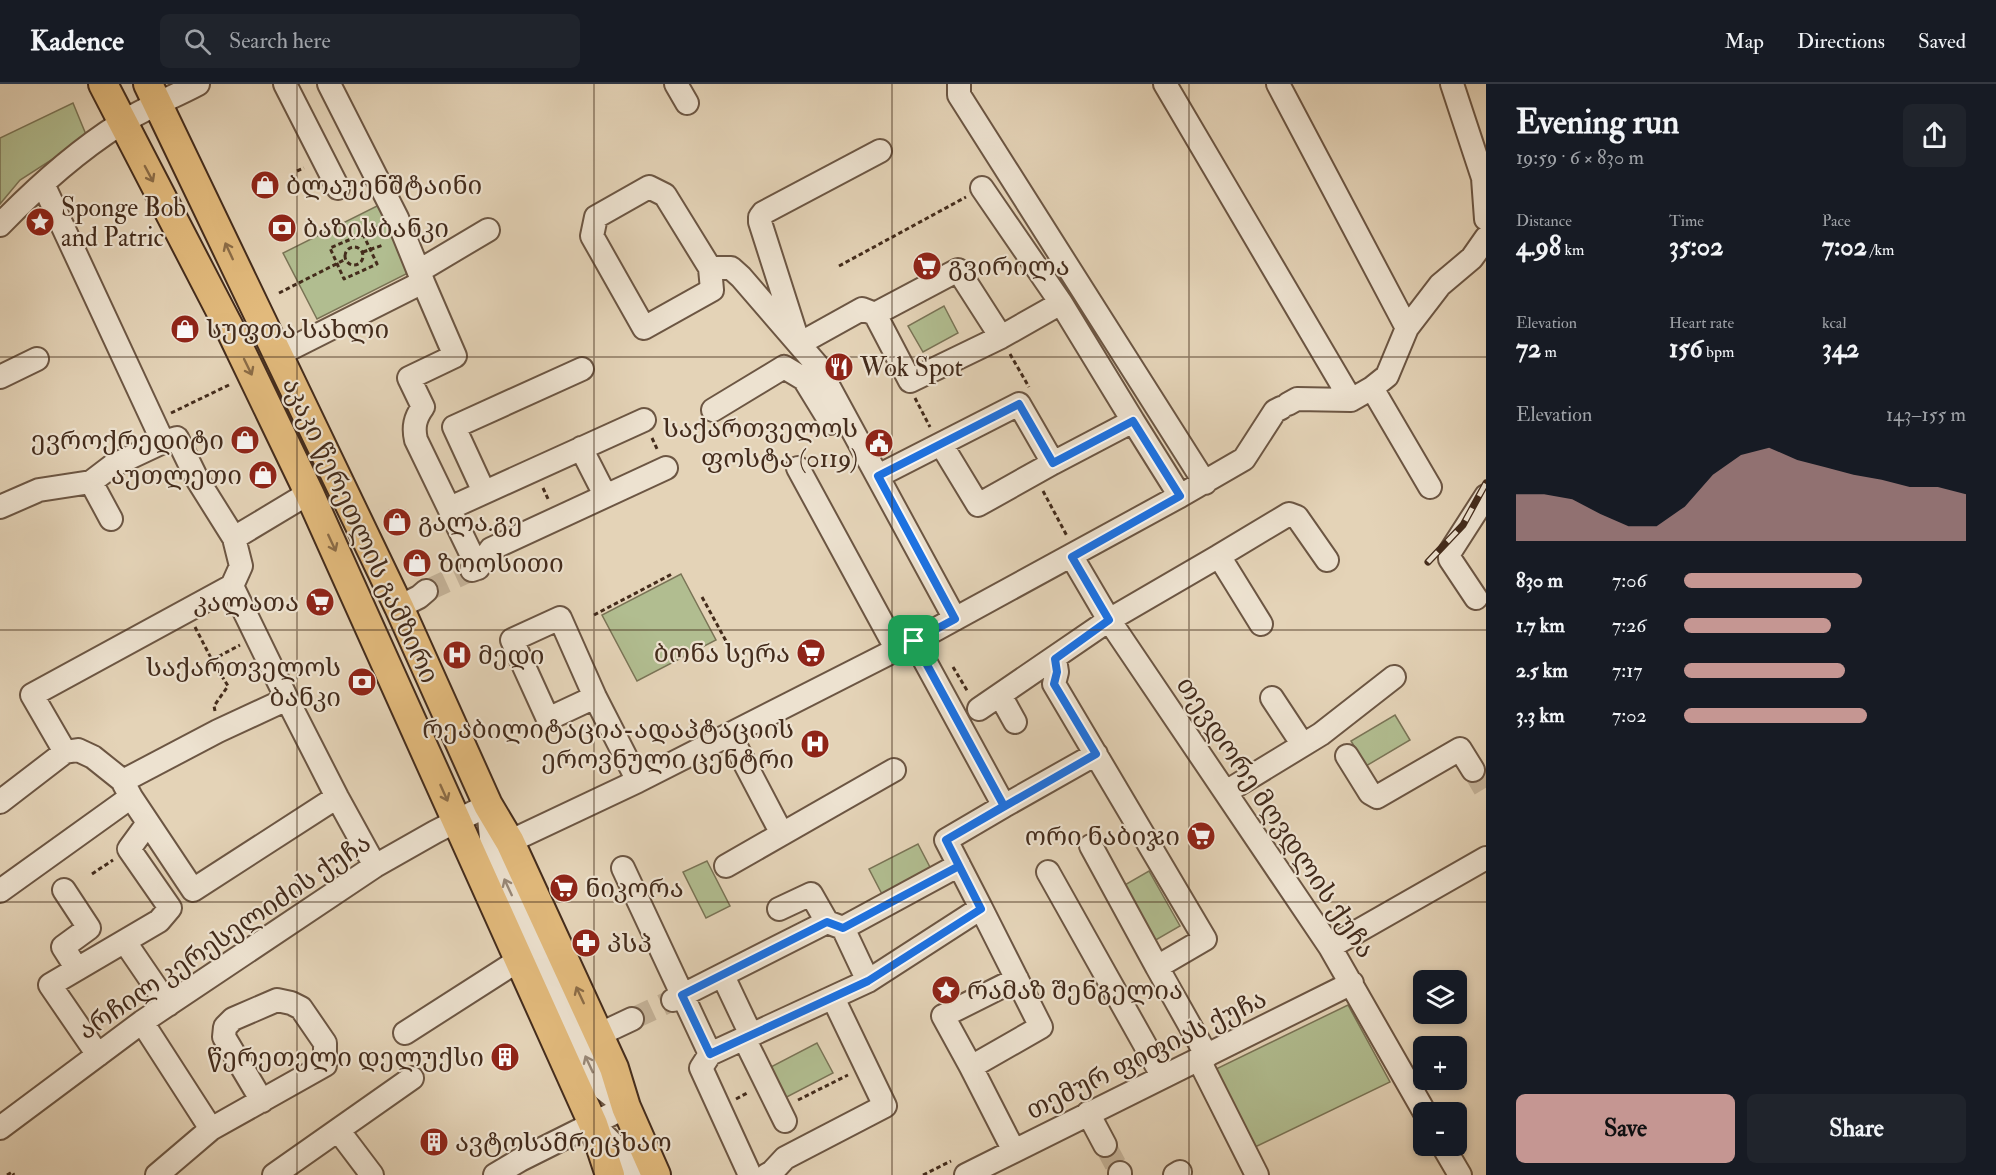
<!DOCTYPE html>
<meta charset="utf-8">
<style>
body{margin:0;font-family:"IM FELL Double Pica","Noto Serif Georgian",serif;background:#20242c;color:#f1f3f6;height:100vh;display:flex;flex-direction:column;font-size:22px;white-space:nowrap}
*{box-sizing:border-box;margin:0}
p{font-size:20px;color:#9ea1a6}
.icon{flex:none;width:33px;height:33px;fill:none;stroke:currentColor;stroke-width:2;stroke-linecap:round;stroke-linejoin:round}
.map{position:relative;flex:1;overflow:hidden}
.drawer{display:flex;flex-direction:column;background:#171b24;width:510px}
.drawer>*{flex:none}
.tools{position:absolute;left:1413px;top:886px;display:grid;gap:12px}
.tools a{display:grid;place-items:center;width:54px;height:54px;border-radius:9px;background:#171b24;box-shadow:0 3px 9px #0003;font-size:30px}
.pin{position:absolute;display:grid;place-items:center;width:51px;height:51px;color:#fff;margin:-26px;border-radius:12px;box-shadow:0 3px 9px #0006}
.round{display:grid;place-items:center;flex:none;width:63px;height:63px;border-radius:9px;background:#20242c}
.overview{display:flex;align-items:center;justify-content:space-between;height:102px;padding:0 30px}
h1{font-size:33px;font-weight:800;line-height:45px}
.stats{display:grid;grid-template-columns:repeat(3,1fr);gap:9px;height:102px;padding:6px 30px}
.stats div{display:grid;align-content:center}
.stats b{font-size:26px;font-weight:800}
.stats small{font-size:16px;font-weight:400}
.stats p{font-size:16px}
.chart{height:168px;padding:12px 30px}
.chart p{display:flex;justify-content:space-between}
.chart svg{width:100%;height:108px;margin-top:6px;fill:#c59692;opacity:.7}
.cta{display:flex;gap:12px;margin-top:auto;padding:12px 30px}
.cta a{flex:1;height:69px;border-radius:9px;background:#c59692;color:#111;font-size:24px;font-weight:800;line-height:69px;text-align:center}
.cta a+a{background:#20242c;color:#f1f3f6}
ul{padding:0 30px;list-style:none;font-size:20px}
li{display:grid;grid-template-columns:96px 72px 1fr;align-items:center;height:45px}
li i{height:15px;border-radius:8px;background:#c59692}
header{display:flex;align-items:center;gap:36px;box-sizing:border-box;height:84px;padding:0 30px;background:#171b24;border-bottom:2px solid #363941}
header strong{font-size:28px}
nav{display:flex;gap:33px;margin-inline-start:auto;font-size:21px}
.search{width:420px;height:54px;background:#20242c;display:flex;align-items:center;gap:15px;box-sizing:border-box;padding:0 21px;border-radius:9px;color:#9ea1a6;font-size:22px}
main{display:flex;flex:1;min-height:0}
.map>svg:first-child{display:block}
.green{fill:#b1bd90;stroke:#7a7456;stroke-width:1.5}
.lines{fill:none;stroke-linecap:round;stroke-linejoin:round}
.minor-tunnel{stroke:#c4b298;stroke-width:22;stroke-dasharray:22 11;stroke-linecap:butt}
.minor-casing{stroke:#6c5643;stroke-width:26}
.major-casing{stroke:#442c1c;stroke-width:32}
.path{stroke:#442c1c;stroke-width:3;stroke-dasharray:4.5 3;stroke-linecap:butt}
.minor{stroke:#ede2d0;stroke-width:22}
.major{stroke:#e2ba7c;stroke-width:28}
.rail-casing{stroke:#442c1c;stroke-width:7}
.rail{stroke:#ede2d0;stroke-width:4.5;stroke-dasharray:14;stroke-linecap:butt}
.oneway{stroke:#8b6c47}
.oneway2{stroke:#988776}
.route-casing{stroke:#fff;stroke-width:12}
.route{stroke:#1a73e8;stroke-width:8}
.grid{fill:none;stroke:#442c1c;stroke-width:1.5;stroke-opacity:0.55}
.labels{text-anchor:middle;stroke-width:4.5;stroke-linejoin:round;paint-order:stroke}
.poi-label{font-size:26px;fill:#442c1c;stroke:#ede2d0;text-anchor:start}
.street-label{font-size:26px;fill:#442c1c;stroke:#ede2d0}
</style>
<header>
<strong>Kadence</strong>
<div class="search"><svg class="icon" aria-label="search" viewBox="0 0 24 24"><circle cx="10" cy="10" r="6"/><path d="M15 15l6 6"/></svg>Search here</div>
<nav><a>Map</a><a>Directions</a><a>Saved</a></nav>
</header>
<main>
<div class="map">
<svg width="1486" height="1091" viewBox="0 0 1486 1091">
<rect width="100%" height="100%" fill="#e4d3b7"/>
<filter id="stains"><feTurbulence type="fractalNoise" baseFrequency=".00333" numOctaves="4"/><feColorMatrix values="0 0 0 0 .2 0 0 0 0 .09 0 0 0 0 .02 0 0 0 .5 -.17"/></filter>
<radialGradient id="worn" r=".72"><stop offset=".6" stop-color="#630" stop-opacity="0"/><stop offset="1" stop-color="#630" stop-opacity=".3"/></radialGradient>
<path class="green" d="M73,19L87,53L20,96L0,120V54Z
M381,120L414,186L317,235L283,169Z
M944,222L958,249L923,268L908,242Z
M681,490L716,556L637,597L602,531Z
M1395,631L1410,656L1366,682L1351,657Z
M918,760L933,789L884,814L869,785Z
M707,777L730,822L706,834L683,788Z
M1149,787L1180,842L1154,857L1123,802Z
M1348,921L1390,998L1253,1064L1214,986Z
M817,959L833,989L781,1016L765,986Z"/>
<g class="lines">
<path class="minor-tunnel" d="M426,507L472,486
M1473,686L1486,708
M632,935L673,916
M1105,1061L1120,1089"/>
<g class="minor-casing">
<path id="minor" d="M285,0L338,104
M329,0L397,134L423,198
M676,0L687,19
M959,0V11L1205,399
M1165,0L1351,316
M1278,0L1407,244
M1452,0L1483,94L1486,135
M880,67L763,129L760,133V138L799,260L862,225L875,230L910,297L1001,253L1061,219
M43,100L163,358L177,354L197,395L234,454
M649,103L665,111L710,184L712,206L644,244L592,152L596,133Z
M982,104L1061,219L1133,337
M0,141C36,104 76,68 120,40C144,24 172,14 198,0
M710,184H731L741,193L817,281L955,535
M419,187L488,146
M875,230L958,186L1001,253
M278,271L423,198L455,272L409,294L423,323C415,334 413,343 416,356L478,484
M0,293L37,275
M1372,304L1430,403
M1288,320L1297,315L1351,316L1372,304L1387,292L1407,244L1440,201L1472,174L1486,154
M713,326L784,283L804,295L831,339
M941,360L978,421L1053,379
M581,364L605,411
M798,384L897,566
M878,392L1019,320L1053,379L1133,337L1180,412
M91,398L112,382L163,358
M484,408L454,343L582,285
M309,409L234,454L241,482L232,502L32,611L65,668L78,666L93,673L123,697L218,647L287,615L337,713L375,782
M0,423L39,406L91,398L111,435
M450,424L644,336
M1219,472L1289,430L1297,433L1327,476
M1072,473L1109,536L1330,863L1425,1029
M472,486L478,484L491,465L666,384
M232,502L287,615
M1476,514L1450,475V468L1486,412
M399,523L419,513L426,507
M914,557L1004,722L946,756L981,824
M1055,575L1057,588L1054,600L1205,855L1157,883L1207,972
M1000,611L1015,638
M595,613L548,635L512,556L560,534L595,613L638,697
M1272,614L1303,661
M979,625L1109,536L1219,472L1261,540
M730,651L782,750L894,686
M1347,672L1370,709L1377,713L1460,665L1473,686
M1226,708L1321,650L1394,593
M131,713L193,806L337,713
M0,718L65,668
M1004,722L1096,670
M1091,762L1157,883
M496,764L638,697L931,548L1180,412L1244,375L1275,327L1281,324
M726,782L782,750
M623,784L710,970L701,984L750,1091
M1048,788L1163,993
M64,806L89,844L63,863L77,885
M0,807L131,713L124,700
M779,825L811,810L827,838
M843,844L868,897
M125,858L168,921
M1330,863L1486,774
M723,892L751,951
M673,916L827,838L843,844L959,781
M142,938L211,1045
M405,949L519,876
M598,951L632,935
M744,954L785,1037
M710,970L868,897L981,824L1041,943L971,983L1014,1067
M98,971L50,901L159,837L170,824L129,765L148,739
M1199,976L1257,1091
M971,983L943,932L1017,895
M1088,1029L1105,1061
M594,1041L626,1073L634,1091
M0,1044L142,938L375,782L435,748L488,721L492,766L503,791L595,993L601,1003L626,1023L520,1076L495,1091
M338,1046L372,1091
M1443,1062L1460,1091
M1120,1089V1091
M157,1091L211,1045L325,981V959L301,924L291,919L277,916L233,935L225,943L224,953L262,1017
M274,1091L412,994
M767,1091L772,1088L785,1074L885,1022L833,914
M966,1091L1352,899
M1175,1091L1180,1088"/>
</g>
<g class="major-casing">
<path id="major" d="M103,0L231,247L309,409L593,1040L610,1091
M148,0L399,523L488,721L510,758L614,984L626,1023L656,1091"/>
</g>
<path class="path" d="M297,87L304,84
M363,150L377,180L344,195L330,164Z
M363,150L380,142
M345 172a9 9 0 1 1 18 0a9 9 0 1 1-18 0Z
M363,168L383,161
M839,182L966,113
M279,209L346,175
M1010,270L1029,303
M915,314L930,343
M171,329L229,301
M652,354L658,367
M543,404L549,417
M1043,407L1067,452
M702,513L732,568
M594,531L672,490
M195,543L212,576
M953,583L968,608
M215,627L214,622L228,602L212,576L240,561
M92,790L113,776
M736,1015L749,1008
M798,1016L848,991
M7,1091L12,1088L14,1091
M923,1091L951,1077"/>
<use href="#minor" class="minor"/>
<use href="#major" class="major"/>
<g class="rail-casing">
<path id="rail" d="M1428,478L1463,441L1486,399"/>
</g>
<use href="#rail" class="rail"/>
</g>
<defs><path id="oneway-shaft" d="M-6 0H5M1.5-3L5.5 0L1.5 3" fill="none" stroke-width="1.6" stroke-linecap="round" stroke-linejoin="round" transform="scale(1.5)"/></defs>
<g class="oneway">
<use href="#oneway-shaft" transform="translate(149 90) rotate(62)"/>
<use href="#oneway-shaft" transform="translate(229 167) rotate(-115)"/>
<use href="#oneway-shaft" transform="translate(248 283) rotate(64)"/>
<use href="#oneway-shaft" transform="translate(332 459) rotate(65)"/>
<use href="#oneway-shaft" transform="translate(444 709) rotate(66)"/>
<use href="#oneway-shaft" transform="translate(580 911) rotate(-115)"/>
</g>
<g class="oneway2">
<use href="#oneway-shaft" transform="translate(508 803) rotate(-115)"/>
<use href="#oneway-shaft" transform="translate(589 980) rotate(-115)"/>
</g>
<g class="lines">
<g class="route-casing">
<path id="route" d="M914,557L1004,722L946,756L981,825L868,897L710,970L682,911L827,838L843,844L959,782L946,756L1096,670L1054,600L1057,588L1055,575L1109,536L1072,473L1180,412L1133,337L1053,379L1019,320L878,392L955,535L914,557"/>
</g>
<use href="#route" class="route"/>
</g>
<path class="grid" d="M297,0V1091M594,0V1091M892,0V1091M1189,0V1091M0,273H1486M0,546H1486M0,818H1486"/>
<defs>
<g id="shop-disc" transform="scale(1.5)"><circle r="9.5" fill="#8f2418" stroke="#ede2d0"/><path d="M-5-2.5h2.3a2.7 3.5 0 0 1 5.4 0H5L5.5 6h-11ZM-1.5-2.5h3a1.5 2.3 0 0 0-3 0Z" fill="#fff"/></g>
<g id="sight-disc" transform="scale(1.5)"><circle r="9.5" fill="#8f2418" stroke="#ede2d0"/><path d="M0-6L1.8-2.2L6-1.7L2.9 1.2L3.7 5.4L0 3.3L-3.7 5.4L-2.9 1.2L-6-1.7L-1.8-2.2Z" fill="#fff"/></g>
<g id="bank-disc" transform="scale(1.5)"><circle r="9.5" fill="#8f2418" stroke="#ede2d0"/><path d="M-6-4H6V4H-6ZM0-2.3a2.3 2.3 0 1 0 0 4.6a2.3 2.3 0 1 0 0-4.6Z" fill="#fff"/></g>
<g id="supermarket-disc" transform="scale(1.5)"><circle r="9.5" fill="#8f2418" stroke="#ede2d0"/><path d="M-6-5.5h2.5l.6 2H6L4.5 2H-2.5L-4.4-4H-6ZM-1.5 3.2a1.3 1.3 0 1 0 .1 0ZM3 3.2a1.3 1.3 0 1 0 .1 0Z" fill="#fff"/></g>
<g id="restaurant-disc" transform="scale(1.5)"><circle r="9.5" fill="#8f2418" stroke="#ede2d0"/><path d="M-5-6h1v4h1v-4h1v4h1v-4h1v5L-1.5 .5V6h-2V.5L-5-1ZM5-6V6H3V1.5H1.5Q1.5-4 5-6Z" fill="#fff"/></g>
<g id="civic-disc" transform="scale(1.5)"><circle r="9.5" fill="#8f2418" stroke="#ede2d0"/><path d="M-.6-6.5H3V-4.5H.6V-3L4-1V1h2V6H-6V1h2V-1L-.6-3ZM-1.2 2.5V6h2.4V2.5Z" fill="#fff"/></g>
<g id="hospital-disc" transform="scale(1.5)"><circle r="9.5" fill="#8f2418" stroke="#ede2d0"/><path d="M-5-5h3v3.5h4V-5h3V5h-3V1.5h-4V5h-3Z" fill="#fff"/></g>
<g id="pharmacy-disc" transform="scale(1.5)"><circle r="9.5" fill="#8f2418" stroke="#ede2d0"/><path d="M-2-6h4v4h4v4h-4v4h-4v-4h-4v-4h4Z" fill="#fff"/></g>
<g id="building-disc" transform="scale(1.5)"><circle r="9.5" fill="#8f2418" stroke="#ede2d0"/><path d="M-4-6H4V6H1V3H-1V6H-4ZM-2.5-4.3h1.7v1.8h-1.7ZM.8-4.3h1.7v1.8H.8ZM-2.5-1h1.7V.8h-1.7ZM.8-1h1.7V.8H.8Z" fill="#fff"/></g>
</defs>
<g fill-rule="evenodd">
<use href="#shop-disc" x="265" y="101"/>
<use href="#sight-disc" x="40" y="138"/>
<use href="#bank-disc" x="282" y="144"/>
<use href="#supermarket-disc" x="927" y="182"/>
<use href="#shop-disc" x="185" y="245"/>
<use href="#restaurant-disc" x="839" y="283"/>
<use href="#shop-disc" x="245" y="356"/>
<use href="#civic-disc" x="879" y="359"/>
<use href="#shop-disc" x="263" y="391"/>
<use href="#shop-disc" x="397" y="438"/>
<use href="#shop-disc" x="417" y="479"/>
<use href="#supermarket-disc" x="320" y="518"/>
<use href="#supermarket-disc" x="811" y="569"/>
<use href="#hospital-disc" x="457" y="571"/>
<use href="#bank-disc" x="362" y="598"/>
<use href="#hospital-disc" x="815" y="660"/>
<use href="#supermarket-disc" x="1201" y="752"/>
<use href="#supermarket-disc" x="564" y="804"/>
<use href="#pharmacy-disc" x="586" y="859"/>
<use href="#sight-disc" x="946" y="906"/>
<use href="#building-disc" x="505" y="973"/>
<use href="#building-disc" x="434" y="1058"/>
</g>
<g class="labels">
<g class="poi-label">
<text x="286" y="110">ბლაუენშტაინი</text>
<text x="61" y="132">Sponge Bob<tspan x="61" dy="30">and Patric</tspan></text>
<text x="303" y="153">ბაზისბანკი</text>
<text x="948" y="191">გვირილა</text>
<text x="206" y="254">სუფთა სახლი</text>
<text x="860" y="292">Wok Spot</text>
<text x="858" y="353" text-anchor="end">საქართველოს<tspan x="858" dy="30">ფოსტა (0119)</tspan></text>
<text x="224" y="365" text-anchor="end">ევროქრედიტი</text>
<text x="242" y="400" text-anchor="end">აუთლეთი</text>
<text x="418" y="447">გალა.გე</text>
<text x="438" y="488">ზოოსითი</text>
<text x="299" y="527" text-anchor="end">კალათა</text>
<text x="790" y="578" text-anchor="end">ბონა სერა</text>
<text x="478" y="580">მედი</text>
<text x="341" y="592" text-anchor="end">საქართველოს<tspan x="341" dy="30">ბანკი</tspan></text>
<text x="794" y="654" text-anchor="end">რეაბილიტაცია-ადაპტაციის<tspan x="794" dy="30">ეროვნული ცენტრი</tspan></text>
<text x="1180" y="761" text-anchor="end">ორი ნაბიჯი</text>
<text x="585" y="813">ნიკორა</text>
<text x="607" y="868">პსპ</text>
<text x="967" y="915">რამაზ შენგელია</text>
<text x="484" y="982" text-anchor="end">წერეთელი დელუქსი</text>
<text x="455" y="1067">ავტოსამრეცხაო</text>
</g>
<g class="street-label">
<text transform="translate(361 446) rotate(65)" y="9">აკაკი წერეთლის გამზირი</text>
<text transform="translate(1276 733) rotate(56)" y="9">თევდორე მღვდლის ქუჩა</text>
<text transform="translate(224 852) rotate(-34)" y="9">არჩილ კერესელიძის ქუჩა</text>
<text transform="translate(1146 970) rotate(-26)" y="9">თემურ ფიფიას ქუჩა</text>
</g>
</g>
<rect width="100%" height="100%" filter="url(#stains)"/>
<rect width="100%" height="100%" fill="url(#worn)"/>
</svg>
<div class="tools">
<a><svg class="icon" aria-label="layers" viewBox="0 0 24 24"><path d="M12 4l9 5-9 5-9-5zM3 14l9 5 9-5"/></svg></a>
<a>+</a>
<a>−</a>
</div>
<div class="pin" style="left:914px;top:557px;background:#1e9e55"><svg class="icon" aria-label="arrive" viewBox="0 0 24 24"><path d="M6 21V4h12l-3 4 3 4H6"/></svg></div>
</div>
<section class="drawer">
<div class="overview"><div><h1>Evening run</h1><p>19:59 · 6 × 830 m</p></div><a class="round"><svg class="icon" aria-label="share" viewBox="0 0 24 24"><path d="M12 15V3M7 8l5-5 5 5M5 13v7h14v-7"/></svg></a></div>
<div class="stats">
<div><p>Distance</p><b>4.98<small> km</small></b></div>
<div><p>Time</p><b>35:02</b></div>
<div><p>Pace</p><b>7:02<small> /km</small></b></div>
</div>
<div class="stats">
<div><p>Elevation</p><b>72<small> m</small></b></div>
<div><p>Heart rate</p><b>156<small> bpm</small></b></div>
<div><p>kcal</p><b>342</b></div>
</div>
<div class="chart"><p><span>Elevation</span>143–155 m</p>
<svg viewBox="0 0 160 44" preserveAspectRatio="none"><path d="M0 44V25L10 25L20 27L30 33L40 38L50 38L60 30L70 17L80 9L90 6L100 11L110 14L120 17L130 19L140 22L150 22L160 25V44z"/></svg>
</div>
<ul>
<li><b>830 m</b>7:06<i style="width:63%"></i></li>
<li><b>1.7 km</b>7:26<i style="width:52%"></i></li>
<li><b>2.5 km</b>7:17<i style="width:57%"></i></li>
<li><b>3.3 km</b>7:02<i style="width:65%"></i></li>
</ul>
<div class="cta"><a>Save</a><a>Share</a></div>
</section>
</main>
